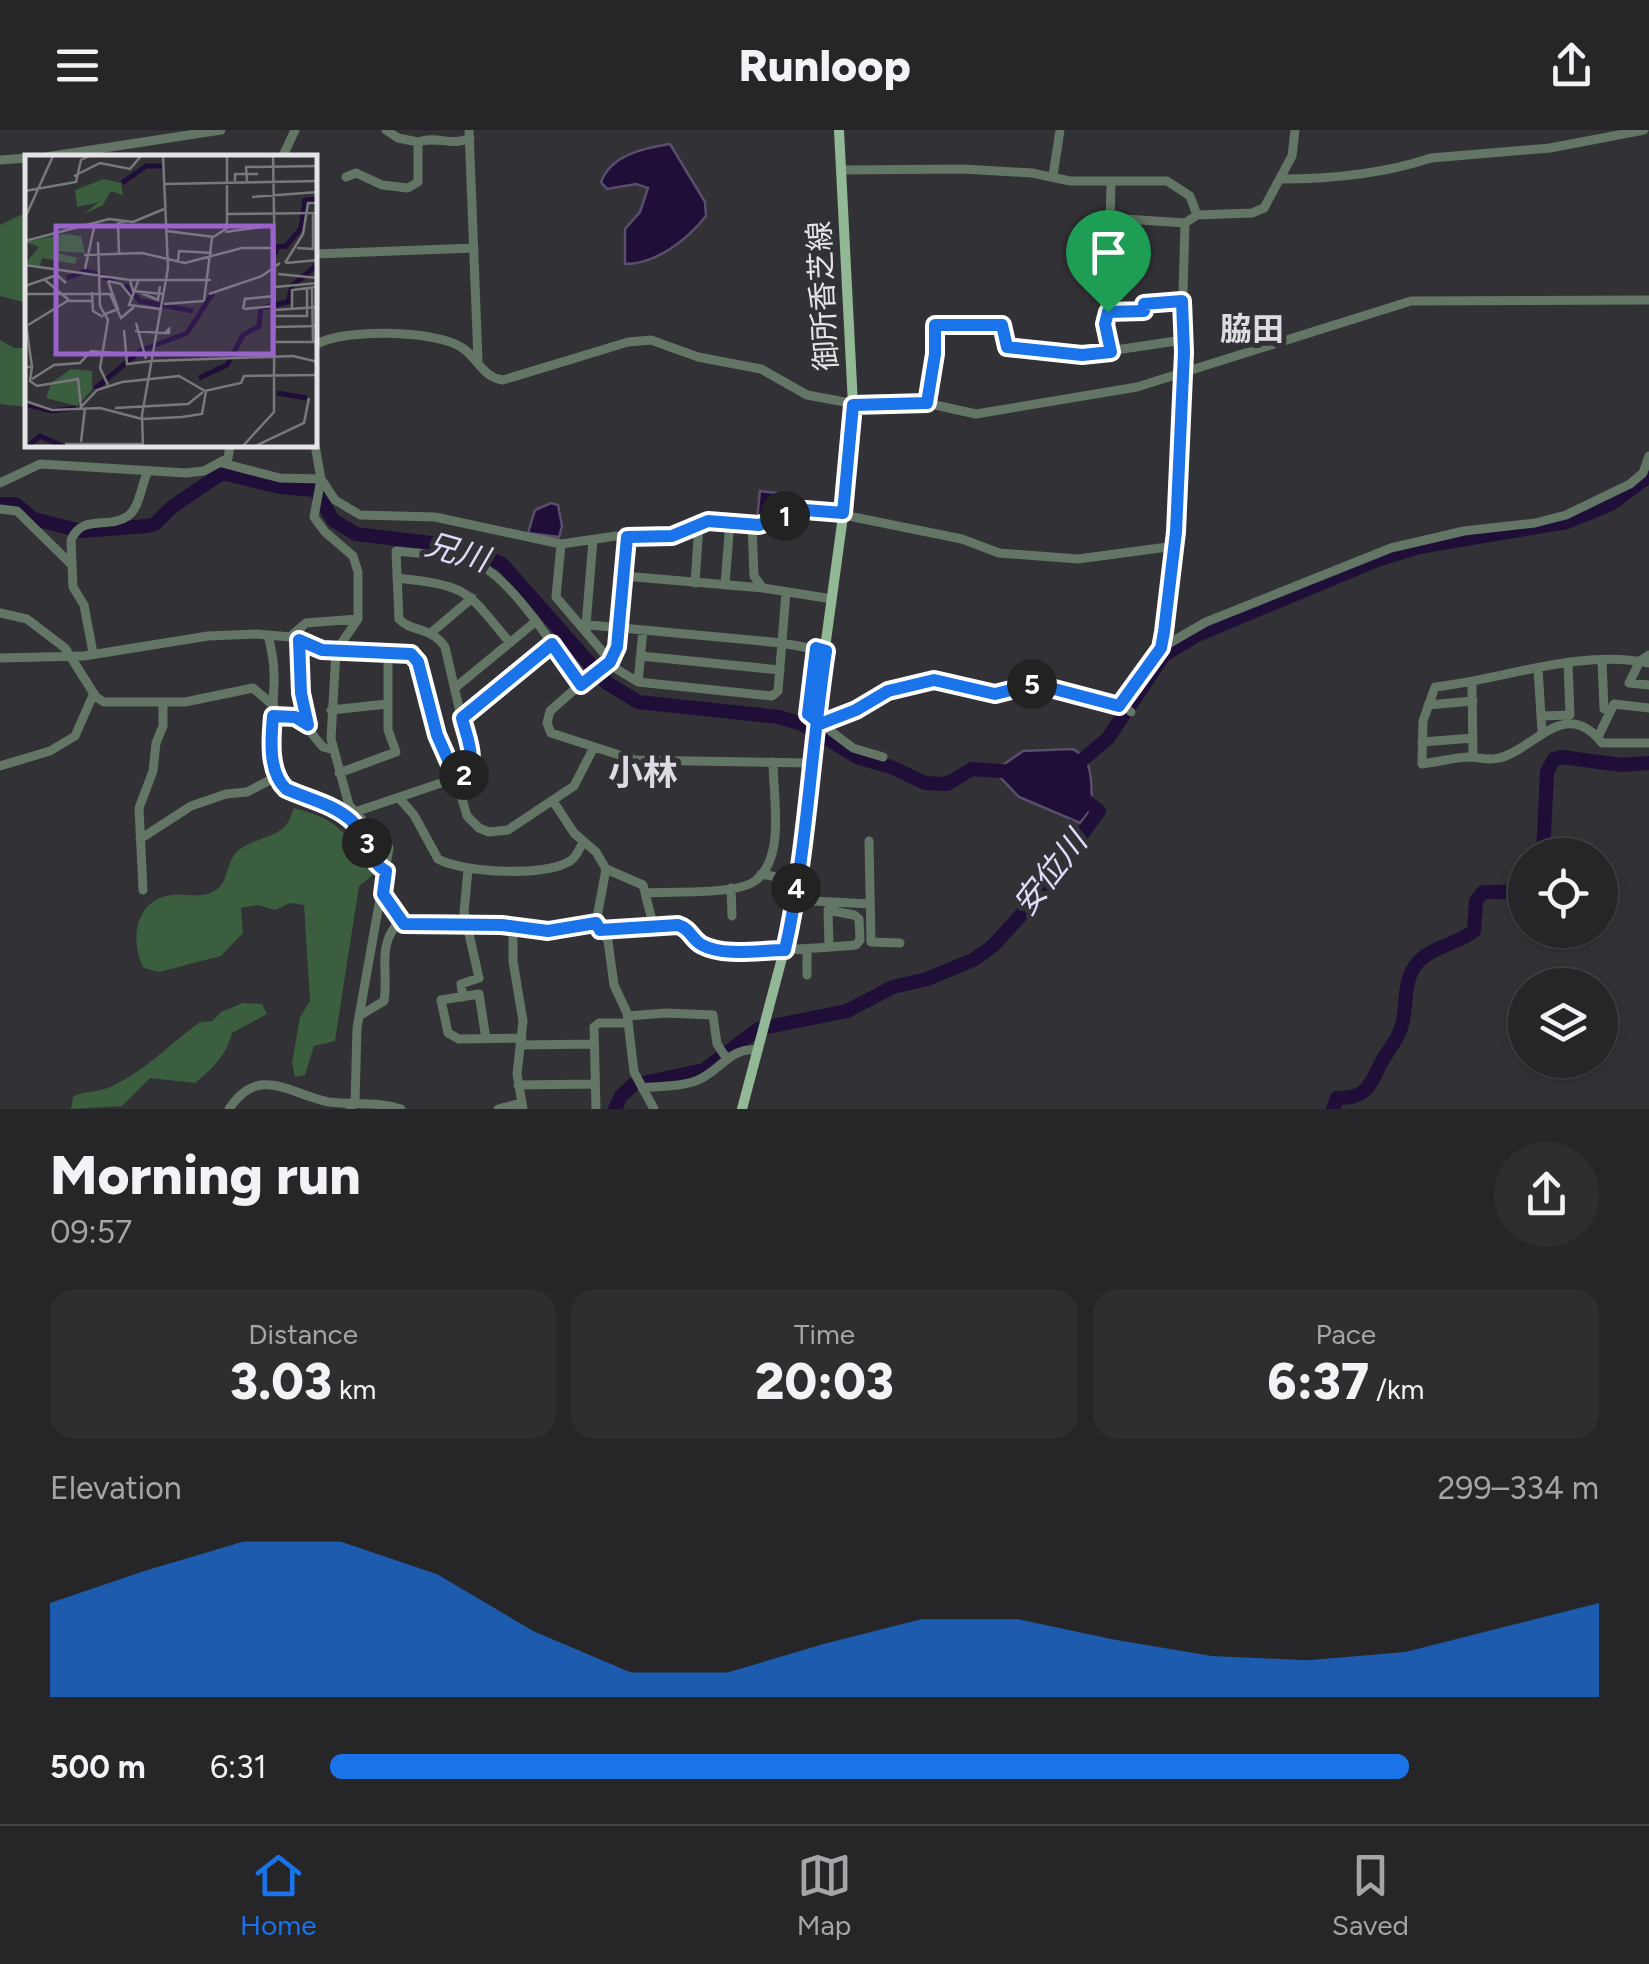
<!DOCTYPE html>
<meta charset="utf-8">
<style>
body{margin:0;font-family:Figtree,"Noto Sans JP",sans-serif;background:#2e2d30;color:#f1f3f6;height:100vh;display:flex;flex-direction:column;font-size:38px;white-space:nowrap}
*{box-sizing:border-box;margin:0}
p{font-size:32px;color:#a4a5a8}
.icon{flex:none;width:55px;height:55px;fill:none;stroke:currentColor;stroke-width:2;stroke-linecap:round;stroke-linejoin:round}
.map{position:relative;height:979px;overflow:hidden}
.details{display:flex;flex-direction:column;background:#262528;flex:1}
.details>*{flex:none}
.tools{position:absolute;left:1508px;top:708px;display:grid;gap:20px}
.tools a{display:grid;place-items:center;width:110px;height:110px;border-radius:50%;background:#262528;box-shadow:0 2px 8px #0004,0 0 0 2px #424245;font-size:50px}
.pin{position:absolute;display:grid;place-items:center;width:85px;height:85px;color:#fff;margin:-102px -42px;border-radius:50% 50% 50% 0;rotate:-45deg;box-shadow:0 0 10px #0007}
.pin .icon{rotate:45deg}
.km{position:absolute;width:50px;height:50px;margin:-25px;border-radius:50%;background:#222;color:#fff;font-size:28px;line-height:50px;text-align:center}
.round{display:grid;place-items:center;flex:none;width:105px;height:105px;border-radius:52px;background:#2e2d30}
.summary{display:flex;align-items:center;justify-content:space-between;height:170px;padding:0 50px}
h1{font-size:55px;font-weight:800;line-height:75px}
.metrics{display:grid;grid-template-columns:repeat(3,1fr);gap:15px;height:170px;padding:10px 50px}
.metrics div{display:grid;align-content:center;border-radius:25px;background:#2e2d30;text-align:center}
.metrics b{font-size:50px;font-weight:800}
.metrics small{font-size:28px;font-weight:400}
.metrics p{font-size:28px}
.chart{height:280px;padding:20px 50px}
.chart p{display:flex;justify-content:space-between}
.chart svg{width:100%;height:180px;margin-top:10px;fill:#1a73e8;opacity:.7}
ul{padding:0 50px;list-style:none;font-size:32px}
li{display:grid;grid-template-columns:160px 120px 1fr;align-items:center;height:75px}
li i{height:25px;border-radius:12px;background:#1a73e8}
header{display:flex;justify-content:space-between;align-items:center;height:130px;padding:0 50px;background:#262528;font-size:45px;font-weight:800}
.tabs{display:flex;justify-content:space-around;align-items:center;height:140px;border-top:2px solid #424245;background:#262528;font-size:28px;color:#a4a5a8}
.tabs a{display:grid;justify-items:center;gap:5px}
.tabs .selected{color:#1a73e8}
.map>svg:first-child{display:block}
.green{fill:#3a5e3e}
.water{fill:#1e0e38;stroke:#594e6c;stroke-width:2.5}
.lines{fill:none;stroke-linecap:round;stroke-linejoin:round}
.river{stroke:#1e0e38;stroke-width:14}
.minor{stroke:#637564;stroke-width:9}
.major{stroke:#92b895;stroke-width:10}
.major-bridge{stroke:#92b895;stroke-width:10}
.route-casing{stroke:#fff;stroke-width:20}
.route{stroke:#1a73e8;stroke-width:12}
.labels{text-anchor:middle;stroke-width:10;stroke-linejoin:round;paint-order:stroke}
.street-label{font-size:30px;fill:#e4e3e6;stroke:#323136}
.neighbourhood-label{font-size:32px;font-weight:bold;fill:#dedce3;stroke:#323136}
.water-label{font-size:32px;font-style:italic;fill:#e2daf9;stroke:#323136}
.quarter-label{font-size:35px;font-weight:bold;fill:#dedce3;stroke:#323136}
.inset-river{fill:none;stroke:#1e0e38;stroke-width:5}
.inset-road{fill:none;stroke:#79787c;stroke-width:2.5}
.view{fill:#9a63cb;fill-opacity:0.15;stroke:#9a63cb;stroke-width:5}
.inset-edge{fill:none;stroke:#e4e3e6;stroke-width:5}
</style>
<header><svg class="icon" aria-label="menu" viewBox="0 0 24 24"><path d="M4 6h16M4 12h16M4 18h16"/></svg>Runloop<svg class="icon" aria-label="share" viewBox="0 0 24 24"><path d="M12 15V3M7 8l5-5 5 5M5 13v7h14v-7"/></svg></header>
<div class="map">
<svg width="1649" height="979" viewBox="0 0 1649 979">
<rect width="100%" height="100%" fill="#323136"/>
<path class="green" d="M27,82V173L0,166V95Z
M0,210L14,218H27V277L0,274Z
M294,678C342,690 348,706 373,745L359,756L335,911L314,916L305,945L295,947L292,933L300,887L310,871L304,775L290,773L275,780L258,775L241,778L243,803L221,826L159,842L144,838C129,811 135,768 173,765C187,763 197,769 212,762C229,755 225,736 235,724C249,707 276,711 288,692C291,688 292,682 294,678Z
M243,873L262,874L267,884L232,903C226,926 213,938 195,953L150,948L122,976L71,979L73,967C86,960 97,963 110,957C144,942 171,913 200,892L212,891L221,882Z"/>
<path class="water" d="M670,14L705,72L706,86C687,110 656,134 625,134V99L640,82L648,58L636,54L607,59L601,52C611,25 644,18 670,14Z
M760,361L794,365L792,376L757,390Z
M551,373L558,375L562,396L559,407L528,403L535,380Z
M1072,619C1095,627 1091,657 1092,678L1080,693L1019,667L999,646L1000,637L1023,621Z"/>
<g class="lines">
<path class="river" d="M0,374H15L34,389L81,401L147,396L155,394L172,377L222,343L280,357L315,360L333,390L356,404L464,417L502,434L607,553L638,572L779,587L802,594L859,628L891,637L925,653L947,654L972,639L1015,642
M1072,639L1108,608L1164,525L1197,505L1377,430L1419,417L1567,392L1611,374L1649,346
M1543,725L1547,642L1554,629L1561,627L1622,635L1649,633
M615,979L621,966L633,955L704,940L758,899L847,881L893,857L927,849L973,830L993,816L1030,775L1099,681L1080,666
M1333,979L1337,968C1372,969 1370,950 1385,926C1393,914 1400,905 1403,891C1407,871 1403,848 1419,831C1433,817 1458,813 1474,801L1476,771L1483,762H1525"/>
<path class="minor" d="M386,0L398,8L418,12
M469,0L478,230
M39,28L221,0
M282,28L295,0
M0,30L28,28
M841,40L963,39L1032,43L1070,51H1167L1190,66L1197,85
M1053,46L1060,0
M346,47L356,43L382,55L408,58L418,52V12C436,5 452,17 470,8
M1280,49C1332,49 1383,44 1431,28L1550,18L1644,0
M1110,88L1185,93
M315,124L474,118
M315,133V172
M1108,182L1144,181V174L1183,171
M315,215C342,198 434,200 461,217C478,227 481,247 503,250L628,212L651,210L698,227L761,239L807,265L872,277L917,271L976,284L1137,257L1411,171L1649,170
M1111,222L1105,194L1108,182L1111,53
M927,273L934,232L935,195H1002L1007,217L1082,225L1183,210
M315,315L321,349L314,387L325,402L353,426L358,442V489L336,521L331,609L349,675L363,691L383,705L389,718L357,898L355,972L350,979
M222,333L280,348L321,349L335,370L360,385L435,387L561,414L616,406H672L709,391L759,395L814,379L962,409L999,423L1078,429L1175,416
M0,353L40,334L186,343L204,341L228,328L230,315
M0,379L17,381L71,434
M752,395L754,446L763,458
M627,407L614,525L550,581L547,593L551,603L635,630L810,633
M561,414L556,467L579,494L782,513L825,521
M624,446L763,458L832,469
M397,448C469,456 465,459 510,513
M695,453L699,394
M725,455L730,391
M0,483L27,489L65,518L96,567L104,572H185L253,558L274,576
M579,494L618,540L638,552
M586,495L593,410
M643,500L638,552L772,566L778,561L786,462
M432,502L472,468
M268,505C271,517 274,530 274,543C276,570 262,637 284,656C303,673 333,672 352,692C367,706 367,732 387,741
M290,507L306,493L358,489
M299,510L301,563L308,595
M1161,518L1173,450L1176,402L1185,93L1197,85L1252,83L1264,78L1292,26L1295,0
M816,519L808,584L853,618L883,627
M93,523L84,475L73,457L71,410C83,383 108,400 128,386C140,377 141,355 148,341
M1649,525L1640,531L1629,553L1649,555
M641,526L780,540
M0,528L84,526L208,506L257,504L290,507L322,520L406,522L418,532L437,605L456,648L467,686L479,698L489,702L508,700L574,656L593,619
M1602,531L1604,579
M1649,533C1578,519 1505,549 1435,557L1423,591L1422,634C1437,632 1453,628 1468,627C1479,627 1489,631 1499,628C1533,621 1565,565 1602,613H1649
M1538,538L1542,602
M1472,553L1473,627
M456,557L535,492
M1122,574L1161,518L1206,492L1391,418L1464,401L1535,393L1566,385L1630,354L1643,343L1649,326
M1428,575L1473,571
M331,580L387,574
M273,586C307,588 303,595 323,617L334,620
M1541,586L1570,585L1568,533
M463,588L552,514
M819,594C859,580 893,554 935,550C956,548 974,565 995,564C1011,564 1023,553 1040,555L1114,576L1122,574L1131,582
M1598,607L1614,574L1649,578
M1422,612L1473,608
M0,636L50,621L75,606L94,563
M339,643L396,622L388,600V522
M399,668L414,685L438,729C464,743 545,747 570,731C577,727 579,719 583,712
M553,671L574,703L596,722L606,739L643,755L654,798
M355,682L456,648L467,644L472,634L445,517C431,496 412,503 399,489L396,421C423,424 456,424 481,436C514,452 559,524 581,555
M140,709L191,676L226,664L247,662L276,647
M869,711L871,812L900,813
M606,739L596,793L608,811L614,855L627,883L634,942L654,979
M761,744L797,751
M731,758L732,786
M143,760L139,678L153,641L156,613L163,596V574
M647,763C672,761 736,765 755,751C786,728 773,666 773,632
M383,764L399,792L412,796L502,795L548,801L596,793
M794,770L870,774
M513,796V831L523,891L517,944L523,979
M600,800L678,795C694,799 697,816 715,820C727,822 742,820 754,820C788,820 822,818 856,815L860,810L859,789L854,785L828,780L829,817
M807,819V845
M463,867L461,854L479,848L464,782L468,740
M359,886L384,871C389,842 376,816 399,792
M628,886L666,883L713,885L717,914L727,929
M486,909L479,864L441,870L448,903L459,909L522,908
M520,915L594,914
M518,955L594,954
M642,958C660,956 684,957 700,949C721,939 731,917 757,920
M229,979C259,933 291,965 329,972C354,975 377,971 401,979
M498,979L521,973
M596,979L594,897L599,893H628"/>
<path class="major" d="M816,584L849,342L853,275L839,0
M742,979L791,794L814,607"/>
<path class="major-bridge" d="M814,607L816,584"/>
</g>
<g class="lines">
<g class="route-casing">
<path id="route" d="M1108,182L1105,194L1111,222L1082,225L1007,217L1002,195H935V224L927,273L853,275L843,383L805,380L759,395L708,391L672,406L627,407L617,517L610,532L581,555L552,514L462,588C467,610 482,637 456,648L437,605L418,532L411,524L322,520L299,510L301,563L308,595L295,587L273,586C271,609 268,642 286,659C308,669 333,674 351,690C367,705 367,731 386,741L383,764L404,794L502,795L548,801L596,793L600,800L678,795C691,799 691,809 702,815C725,827 760,820 785,820C807,723 811,619 826,521L816,518L808,584L820,594L856,580L888,561L934,550L995,564L1035,554L1119,576L1161,518L1164,502L1176,402L1184,222L1182,171L1144,174V181L1108,182"/>
</g>
<use href="#route" class="route"/>
</g>
<g class="labels">
<g class="street-label">
<text transform="translate(823 166) rotate(-93)" y="10">御所香芝線</text>
</g>
<g class="neighbourhood-label">
<text x="1252" y="210">脇田</text>
</g>
<g class="water-label">
<text transform="translate(457 422) rotate(16)" y="11">兄川</text>
<text transform="translate(1050 743) rotate(-52)" y="11">安位川</text>
</g>
<g class="quarter-label">
<text x="643" y="655">小林</text>
</g>
</g>
<g transform="translate(25 25)">
<rect width="292" height="292" fill="#323136"/>
<path d="M79,24L96,28L98,40L86,36L78,50L57,60L74,47L52,52L50,35ZM40,79L56,81L60,98L27,96L52,103L50,109L17,103L15,111L0,109L14,92L0,87ZM46,214L67,216V235L52,251L21,243L26,228Z" fill="#3a5e3e"/>
<path class="inset-river" d="M97,28L121,11H137M251,99V92L261,91L276,73L280,45L293,44M42,123L61,116L89,125M100,130L115,146L168,156M174,223L202,210L218,180L234,171L236,153L263,147L267,131L293,109M70,234L115,196L162,178L188,138M252,238L282,243M0,249L26,256L51,253M2,292L15,281L40,292"/>
<path class="inset-road" d="M248,1L250,114M49,21L75,8L105,14L116,1M210,26V19H233M222,26L221,12L293,11M139,29L293,26M0,36L51,27L56,5L64,1M227,42L293,37M203,59L293,58M0,63L28,1M142,76L189,82M200,77L250,70M0,86L84,64L108,67L139,54M73,87L75,151L83,165L75,213L83,230M272,93L288,94V58M94,98L93,68L101,66M59,100L117,98L160,108L217,93H250M153,106L154,96L187,98M260,108L278,79L283,48H293M261,108L293,105M0,110L105,125H186M60,114L70,68M253,119L293,123M114,124L104,150L135,154M20,125L45,146H67M105,125L108,136L138,139M83,126L96,129L108,144M0,131L32,120L41,128M250,132L293,128M287,134L288,187M67,137L68,156L78,162M116,138L133,145L135,131M0,139H85L96,163L109,152M184,139L237,121L255,108M179,146L187,83L202,73V1M139,149L179,146M267,153V135L291,132M218,154L220,144L249,141M219,154L249,151M250,155L293,152L292,132M78,160L93,154L83,126M250,161H282V134M0,162L7,212M111,168L121,204M3,170L44,145M250,172L293,171M99,175L102,209L127,206M110,176L137,178H144V174L140,178M251,187H293M127,206L268,201L293,207M0,212H7L5,226L12,231L53,224L56,252L72,235L97,227L154,221L180,236L216,228L219,221L293,220M249,220L250,114M7,224L29,210L55,208L66,196L100,199M0,246L27,255L75,253L117,264L157,262L177,259L181,236M90,253L163,249L178,237M56,287L60,253M40,289H118M118,292L117,260L143,113L138,1M217,292L249,257V220M228,292L279,268L284,243"/>
<path class="view" d="M31,71H248V199H31Z"/>
<rect width="292" height="292" class="inset-edge"/>
</g>
</svg>
<div class="tools">
<a><svg class="icon" aria-label="locate" viewBox="0 0 24 24"><circle cx="12" cy="12" r="6"/><path d="M12 2v4M12 18v4M2 12h4M18 12h4"/></svg></a>
<a><svg class="icon" aria-label="layers" viewBox="0 0 24 24"><path d="M12 4l9 5-9 5-9-5zM3 14l9 5 9-5"/></svg></a>
</div>
<div class="pin" style="left:1108px;top:182px;background:#1e9e55"><svg class="icon" aria-label="arrive" viewBox="0 0 24 24"><path d="M6 21V4h12l-3 4 3 4H6"/></svg></div>
<b class="km" style="left:785px;top:386px">1</b>
<b class="km" style="left:464px;top:645px">2</b>
<b class="km" style="left:367px;top:713px">3</b>
<b class="km" style="left:796px;top:758px">4</b>
<b class="km" style="left:1032px;top:554px">5</b>
</div>
<section class="details">
<div class="summary"><div><h1>Morning run</h1><p>09:57</p></div><a class="round"><svg class="icon" aria-label="share" viewBox="0 0 24 24"><path d="M12 15V3M7 8l5-5 5 5M5 13v7h14v-7"/></svg></a></div>
<div class="metrics">
<div><p>Distance</p><b>3.03<small> km</small></b></div>
<div><p>Time</p><b>20:03</b></div>
<div><p>Pace</p><b>6:37<small> /km</small></b></div>
</div>
<div class="chart"><p><span>Elevation</span>299–334 m</p>
<svg viewBox="0 0 160 44" preserveAspectRatio="none"><path d="M0 44V21L10 13L20 6L30 6L40 14L50 28L60 38L70 38L80 31L90 25L100 25L110 30L120 34L130 35L140 33L150 27L160 21V44z"/></svg>
</div>
<ul>
<li><b>500 m</b>6:31<i style="width:85%"></i></li>
</ul>
</section>
<nav class="tabs">
<a class="selected"><svg class="icon" aria-label="home" viewBox="0 0 24 24"><path d="M3 11l9-7 9 7M6 9v11h12V9"/></svg>Home</a>
<a><svg class="icon" aria-label="map" viewBox="0 0 24 24"><path d="M3 6l6-2 6 2 6-2v14l-6 2-6-2-6 2zM9 4v14M15 6v14"/></svg>Map</a>
<a><svg class="icon" aria-label="saved" viewBox="0 0 24 24"><path d="M7 4h10v16l-5-4-5 4z"/></svg>Saved</a>
</nav>
